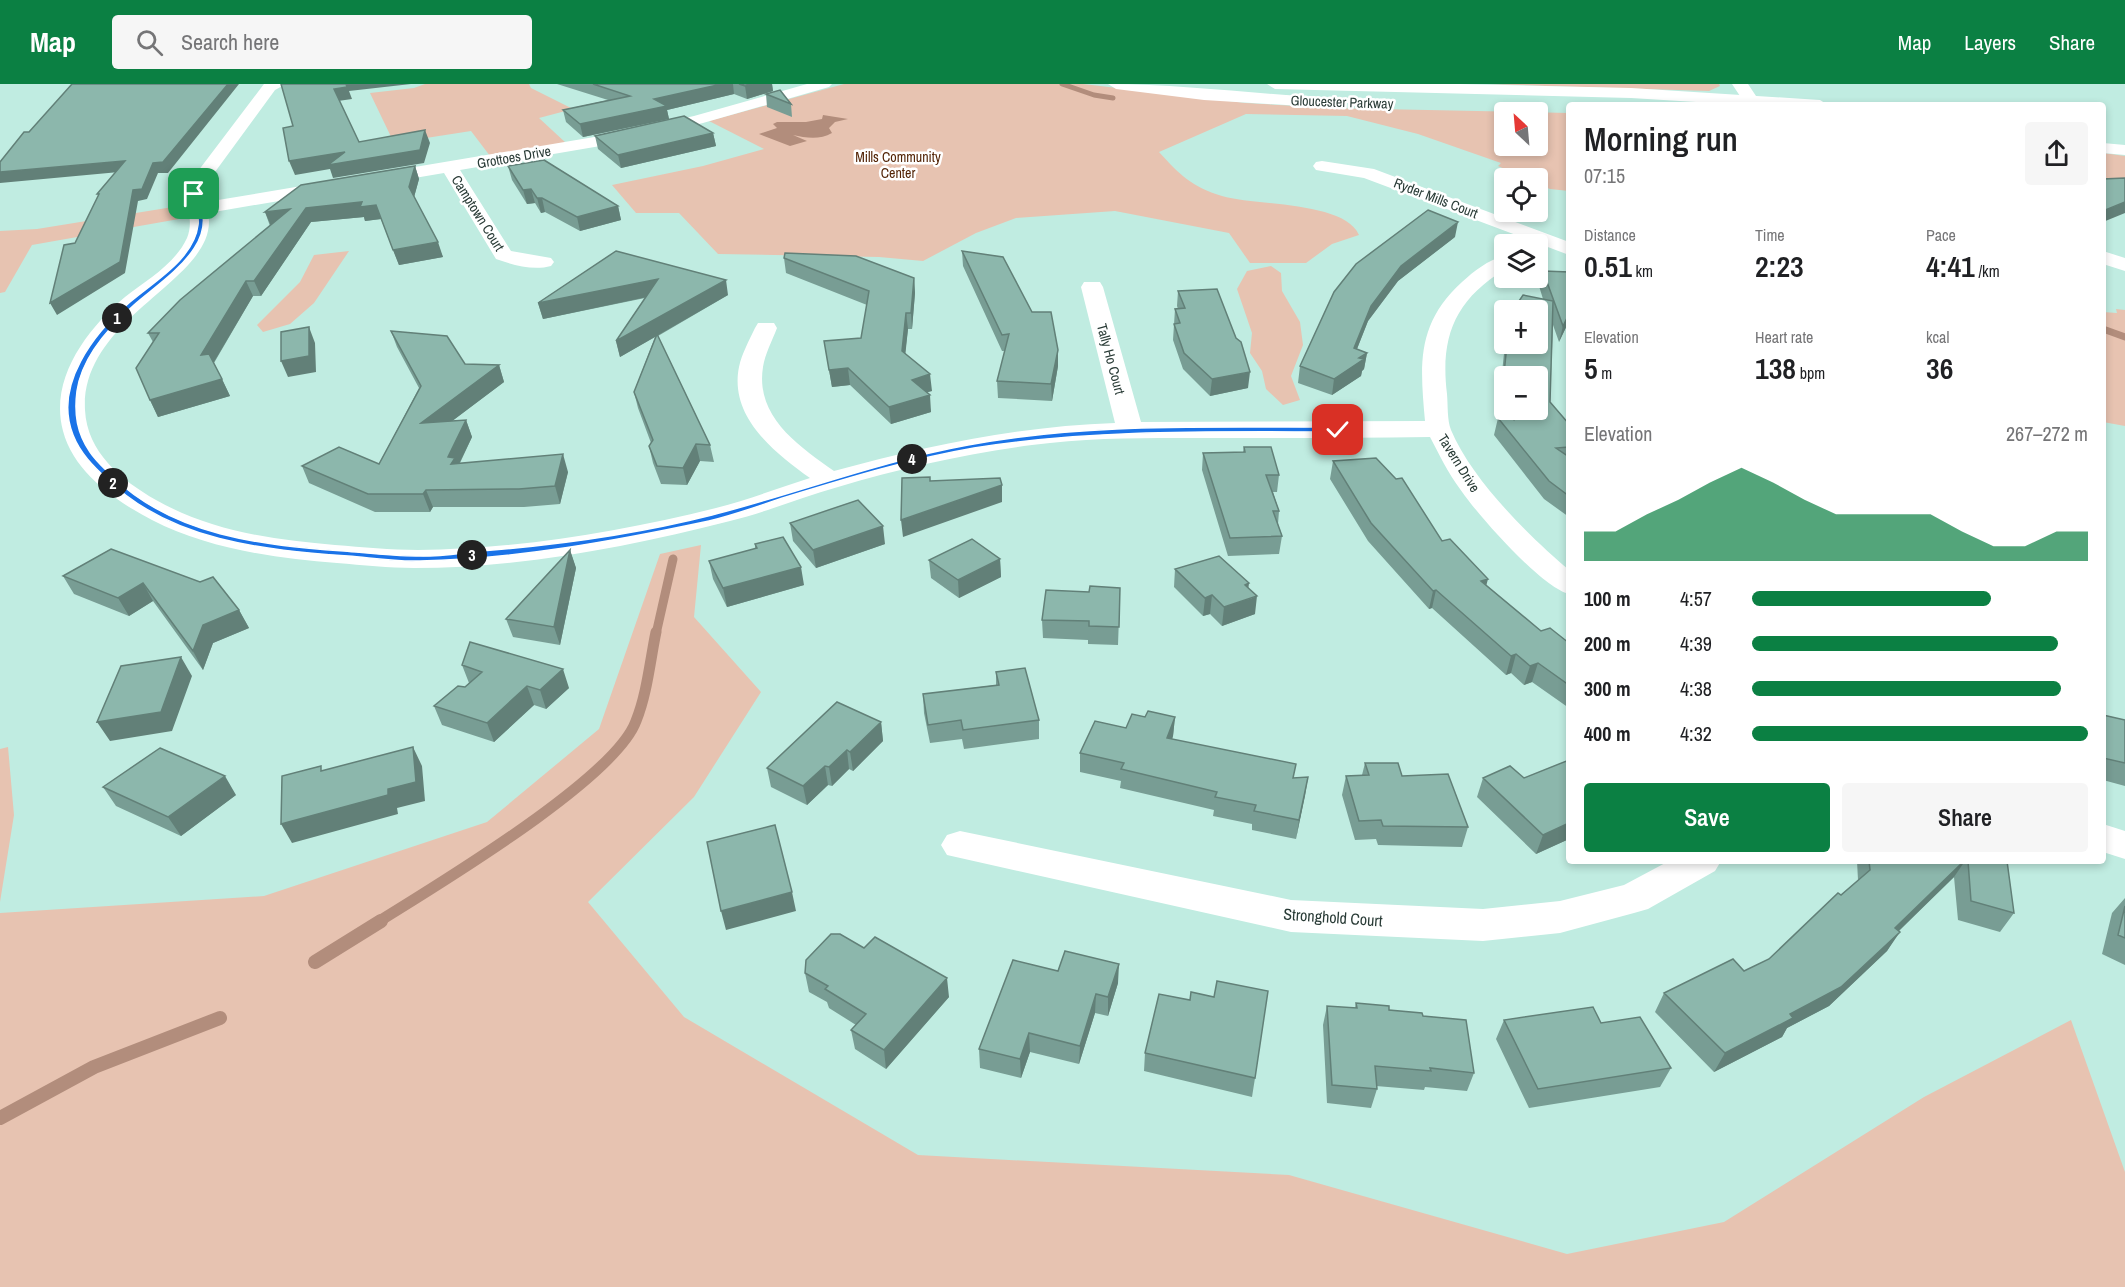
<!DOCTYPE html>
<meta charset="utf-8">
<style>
body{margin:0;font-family:"Archivo Narrow",sans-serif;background:#f6f6f6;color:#202124;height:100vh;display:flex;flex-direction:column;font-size:22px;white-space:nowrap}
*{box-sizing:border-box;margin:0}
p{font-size:20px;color:#757577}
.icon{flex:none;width:33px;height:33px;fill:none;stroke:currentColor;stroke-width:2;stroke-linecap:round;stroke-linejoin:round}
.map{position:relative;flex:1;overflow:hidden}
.side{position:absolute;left:1566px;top:18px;width:540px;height:762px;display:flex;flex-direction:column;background:#fff;border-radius:6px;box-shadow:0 3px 9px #0003}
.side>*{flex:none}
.needle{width:39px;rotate:334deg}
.buttons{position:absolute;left:1494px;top:18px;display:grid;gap:12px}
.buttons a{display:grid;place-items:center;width:54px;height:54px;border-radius:6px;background:#fff;box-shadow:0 3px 9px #0003;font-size:30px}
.pin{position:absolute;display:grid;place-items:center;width:51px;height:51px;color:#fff;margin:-26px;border-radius:12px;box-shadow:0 3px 9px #0006}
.km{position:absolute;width:30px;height:30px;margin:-15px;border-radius:50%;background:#222;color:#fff;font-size:16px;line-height:30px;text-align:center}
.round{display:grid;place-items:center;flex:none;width:63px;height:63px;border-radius:6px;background:#f6f6f6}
.headline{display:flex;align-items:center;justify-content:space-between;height:102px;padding:0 18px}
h1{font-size:33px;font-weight:600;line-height:45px}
.figures{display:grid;grid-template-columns:repeat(3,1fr);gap:9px;height:102px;padding:6px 18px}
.figures div{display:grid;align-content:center}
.figures b{font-size:30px;font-weight:600}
.figures small{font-size:16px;font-weight:400}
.figures p{font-size:16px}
.chart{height:168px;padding:12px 18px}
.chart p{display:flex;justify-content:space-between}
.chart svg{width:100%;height:108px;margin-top:6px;fill:#0b8043;opacity:.7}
.cta{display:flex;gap:12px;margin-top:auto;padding:12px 18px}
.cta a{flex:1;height:69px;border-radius:6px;background:#0b8043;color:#fff;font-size:24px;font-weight:600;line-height:69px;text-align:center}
.cta a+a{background:#f6f6f6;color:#202124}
ul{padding:0 18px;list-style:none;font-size:20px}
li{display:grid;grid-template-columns:96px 72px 1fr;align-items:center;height:45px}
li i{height:15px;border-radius:8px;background:#0b8043}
header{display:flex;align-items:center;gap:36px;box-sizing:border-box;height:84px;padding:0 30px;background:#0b8043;color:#fff}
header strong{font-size:28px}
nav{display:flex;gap:33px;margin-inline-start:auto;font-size:21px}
.search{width:420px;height:54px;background:#f6f6f6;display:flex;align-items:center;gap:15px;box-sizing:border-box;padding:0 21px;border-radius:6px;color:#757577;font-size:22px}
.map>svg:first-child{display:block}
.green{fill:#e7c3b1;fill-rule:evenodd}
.water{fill:#b28d7c}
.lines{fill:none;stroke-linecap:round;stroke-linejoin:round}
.stream-far4{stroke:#b28d7c;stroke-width:5}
.stream-far3{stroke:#b28d7c;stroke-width:7}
.stream-far2{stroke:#b28d7c;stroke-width:9}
.stream-far1{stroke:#b28d7c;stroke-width:11}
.stream{stroke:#b28d7c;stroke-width:14}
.minor{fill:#fff;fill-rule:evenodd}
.major{fill:#fff;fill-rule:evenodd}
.wall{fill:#789d94;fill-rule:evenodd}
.shaded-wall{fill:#628078}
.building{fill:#8cb7ac;stroke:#628078;stroke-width:1.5}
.route{fill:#1a73e8;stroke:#fff;stroke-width:1.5}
.labels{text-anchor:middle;stroke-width:5;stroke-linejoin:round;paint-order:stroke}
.far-street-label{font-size:14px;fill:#293b36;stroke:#fff}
.far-park-label{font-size:14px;fill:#522305;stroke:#fff}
.street-label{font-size:16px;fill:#293b36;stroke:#fff}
</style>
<header>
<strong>Map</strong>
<div class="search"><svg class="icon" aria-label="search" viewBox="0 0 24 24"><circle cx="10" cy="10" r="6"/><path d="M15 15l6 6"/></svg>Search here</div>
<nav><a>Map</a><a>Layers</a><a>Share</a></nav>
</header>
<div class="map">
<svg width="2125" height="1203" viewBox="0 0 2125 1203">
<rect width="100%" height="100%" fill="#c0ece1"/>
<path class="green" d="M425,0H529L531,4L573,25L539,34L566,59L490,72L471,47L394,59L370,9L414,4Z
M844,0H1083L1246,19L1329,24L1569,29V107L1550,105L1538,100V94H1524L1498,82L1501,79L1418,50L1347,32L1246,30L1159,68C1179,90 1192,103 1222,112C1255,122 1344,117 1359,151L1332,160L1306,179H1250L1229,149L1115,127L1016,134L976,149L923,177L879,173L718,170L679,129H636L612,101L703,82L764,65L709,37ZM1504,28H1538V62H1504Z
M1487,0H1719L1720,2L1709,7Z
M2103,69L2125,72V97L2103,94Z
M179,122V135L32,161L5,208L0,209V147L37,145Z
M349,167L314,219L290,240L263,248L257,241L300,198L314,171Z
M1271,182L1281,189L1282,207L1300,238L1303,261L1291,292L1300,316L1283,321L1266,305L1262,287L1250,269L1252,249L1237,205L1247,187Z
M2116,225L2125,226V342L2103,338V228L2117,229Z
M701,461L694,533L761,608L694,713L588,818L684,933L918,1071L1289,1091L1567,1170L1724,1138L1924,1013L2071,936L2125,1088V1203H0V829L264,812L487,738L599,645L660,470Z
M8,663L14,731L0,818V665Z"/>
<path class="water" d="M823,31L848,35L835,38L829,44L832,49C820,56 806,54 793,51L807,57L790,62L759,50L777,44L773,40L777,38H806L822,35Z"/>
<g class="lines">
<path class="stream-far4" d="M1062,0L1094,11L1113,14"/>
<path class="stream-far3" d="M2103,245L2125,253"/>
<path class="stream-far2" d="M656,550L673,475"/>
<path class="stream-far1" d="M378,838C435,802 615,695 636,637C647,610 650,577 656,548"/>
<path class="stream" d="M315,878L381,837
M0,1034L94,983L220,934"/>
<path class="minor" d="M264,0H286L275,6L204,103L206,118L618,49L694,32L807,0H832L829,3L703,39L618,59L460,86L511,167L551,174L554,178L551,182C533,187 513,181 496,175L444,89L208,129C222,195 80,230 85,326C87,368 121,396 156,416C211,447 273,456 335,461C363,463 390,466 418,466C518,465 619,448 716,424C748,416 778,404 810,394C774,368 729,333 739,283C742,269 749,257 755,244L758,239H774L777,244C772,257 765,270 763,283C755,333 799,362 834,387C926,362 1020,342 1115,339L1081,203L1084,198H1100L1103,203L1141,338L1425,337C1420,281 1416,240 1462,198C1474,187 1488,176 1504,172V186C1455,216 1440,253 1447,310C1448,321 1447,336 1451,346C1472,396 1528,451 1569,486V510C1541,503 1477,430 1460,405C1448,389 1439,370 1430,353C1358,354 1285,354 1213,354C1153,354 1092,353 1032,361C966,370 901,384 838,403C802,413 767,428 730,437C628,463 520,484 414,484C389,484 363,481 337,479C275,474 208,465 152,436C116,417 74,389 63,347C49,295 87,245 125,213C147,196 175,180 187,154C194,137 186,120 186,103Z
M1732,0H1748L1762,21H1746Z
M1322,77L1374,85L1569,158V171L1364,94L1316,86L1313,82L1316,78Z
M2103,167L2125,174V187L2103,180Z
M2103,740L2125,747V775L2103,768Z
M960,747L1291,816L1483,825L1560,817L1624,801L1669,777H1721L1715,787L1648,825L1634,829L1560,849L1483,857L1291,848L947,771L941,761L947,751Z"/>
<path class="major" d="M1108,0C1173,0 1237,8 1302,12L1310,17L1302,22L1204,16L1116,5Z
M1267,0H1460L1631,4L1820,16L1828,21H1745L1631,14L1275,5Z
M2103,59L2125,61V71L2103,69Z"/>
</g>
<path class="wall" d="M557,0H772L773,7L747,15L734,10L667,26L669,35L583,53L566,38L563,26L608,16Z
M766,10L791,20L792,33L767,23Z
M713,49L716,62L621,84L598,65L595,52Z
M415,82L419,95L414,113L443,173L399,181L381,135L365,137L364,133L311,138L261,212H253L214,279L230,312L158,333L150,316L153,258L148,249L270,142L265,128Z
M508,82L618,122L621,136L580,147L545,128L541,129L535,119L527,120L512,96Z
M1455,153L1398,197L1368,237L1357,265L1367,269L1364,285L1362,287L1361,292L1332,311L1298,299L1300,282L1334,208Z
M616,167L728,211L658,252L710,361L714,378L700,377L687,401L661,400L653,379L649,362L651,359L638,324L634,308L655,253L620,273L616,257L645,214L543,235L538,219Z
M962,167L1032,228L1058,266V282L1052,317L998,314L997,297L1005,267H1002L963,182Z
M784,174L914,194L915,209L912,245H908L905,269L932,307L926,308L931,328L891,340L850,301L832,303L824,257L861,254L867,221L786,189Z
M1543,187L1569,188V237L1559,258L1553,241L1550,318L1569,340V433L1544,415L1494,351L1498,334L1500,331L1498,325L1500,318L1499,317L1505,260H1538L1543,215L1539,202ZM1504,292L1538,326H1504Z
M1178,207L1248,304L1210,312L1183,285L1173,256L1175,225H1178L1177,222Z
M391,247L465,280L499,281L504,298L452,337L466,336L472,353L460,379L568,388L560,420L524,423H433L430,428H375L309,399L302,382L379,380L419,304L397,263Z
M1244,363L1279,391L1277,408H1273L1279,427L1278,440L1282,452L1279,470L1228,472L1202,386L1203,369L1243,368Z
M1333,377L1442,457L1486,501L1541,547L1569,559V624L1532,598L1524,601L1511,589L1506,591L1432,524L1429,525L1368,457L1330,395Z
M790,439L885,460L816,484L793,457Z
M755,460L804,501L727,523L713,495L709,477L755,465Z
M111,465L239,526L249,544L213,559L203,586L153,517L129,532L74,510L63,492Z
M570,466L576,484L560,561L513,553L506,535Z
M1000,475L1001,493L959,514L931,494L929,476Z
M1175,485L1248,504L1255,530L1222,542L1210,530L1203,532L1174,503Z
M1120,504L1118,561L1088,560V556L1043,554L1042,536L1089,508Z
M462,581L569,604L546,625L534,621L494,658L442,641L434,622L465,603L469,599Z
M996,588L1039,636V655L964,665L962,655L930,659L924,629L923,610L996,601Z
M2103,631L2125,636V702L2103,696Z
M1145,633H1175L1173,652L1172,656L1294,694L1308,693L1296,755L1252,746V740L1213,732L1214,726L1120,704L1121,697L1080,688V669Z
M881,638L883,657L853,687L849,685L832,702L828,701L807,721L771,703L767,684Z
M1569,676V755L1536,770L1477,713L1483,694H1524Z
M1365,679L1402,692L1468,743L1462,763L1378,761L1376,755L1355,756L1342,711L1346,692L1362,691Z
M103,703L236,711L181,752L116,722Z
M1857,777H2007L2014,829L2000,848L1958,836L1954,793L1899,847L1887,867L1829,922L1787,944L1782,953L1714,988L1655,928L1664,909L1744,887L1769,875L1858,796Z
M2125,814V881L2102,870L2112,829Z
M864,864L949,913L886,985L855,965L851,946L856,941L829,924L827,918L809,908L805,889Z
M1058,887L1118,899L1108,932L1095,929L1079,980L1030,968L1021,994L980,984L979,965Z
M1214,913L1255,994L1252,1013L1144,987L1145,969L1190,916Z
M1356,919L1423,932L1474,989L1467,1007L1425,1003L1424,1006L1376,1002L1377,1005L1371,1024L1327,1019L1323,941L1327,922L1355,924Z
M1504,936L1601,939L1671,984L1660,1003L1529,1024L1496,955Z"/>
<path class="shaded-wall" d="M228,0H239L168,89H158L147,115L138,117L125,189L57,231L50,219L133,106L153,79Z
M345,0H411L349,7L352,15L338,17L334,5Z
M722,0H733L734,10L667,26L669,35L583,53L580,40L654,15Z
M753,0H772L773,7L747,15L745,2Z
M425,46L430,59L424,79L333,94L330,85L295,91L289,77Z
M713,49L716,62L621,84L618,71Z
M125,77L130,87L0,99V88Z
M415,82L419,95L413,117L409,103Z
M531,105L535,119L527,120L523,106Z
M537,114H542L545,128L541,129Z
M362,118L376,121L381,135L365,137L364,133L311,138L261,212L254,197L271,142L265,128Z
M2125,118V129L2103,138V127Z
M618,122L621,136L580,147L577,133Z
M1458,138L1455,153L1398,197L1368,237L1351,280L1354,264L1371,222L1401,182Z
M438,158L443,173L399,181L393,166Z
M914,194L915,209L912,245L911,229Z
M658,195L661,210L543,235L538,219Z
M726,196L728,211L620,273L616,257Z
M246,197L253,212L208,288L201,271Z
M906,229L908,245L904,283L902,267Z
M1569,230V237L1559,258L1563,242Z
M309,243L315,259L316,288L288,293L281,277Z
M1058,266V282L1052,317L1051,300Z
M1367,269L1364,285L1362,287L1361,292L1332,311L1334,295Z
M499,281L504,298L427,356L421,339Z
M848,284L850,301L832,303L829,286Z
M1250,288L1248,304L1210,312L1212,295Z
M930,290L932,307L913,312L912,296Z
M222,295L230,312L158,333L150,316Z
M930,311L931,328L891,340L889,323Z
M466,336L472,353L458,382L457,397L448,373Z
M696,360L700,377L687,401L683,384Z
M563,370L568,388L560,420L555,402Z
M1002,401V418L903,453L901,436Z
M426,406L433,423L430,428L423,410Z
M883,442L885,460L816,484L813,466Z
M570,466L576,484L560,561L554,543Z
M1000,475L1001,493L959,514L958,496Z
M801,483L804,501L727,523L723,504Z
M1488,495L1483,514L1481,497Z
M143,499L153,517L129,532L118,514Z
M1249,499L1247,516L1257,512L1255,530L1222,542L1224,523L1245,501Z
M1436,506L1432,524L1429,525L1433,507Z
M1212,511L1210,530L1203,532L1205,514Z
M239,526L249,544L213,559L203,586L193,567L203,541Z
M1516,570L1511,589L1506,591L1511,572Z
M181,573L192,592L172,647L110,657L97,638Z
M1538,579L1532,598L1524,601L1530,582Z
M563,585L569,604L546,625L540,606Z
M527,602L534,621L494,658L487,639Z
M1175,633L1173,652L1165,673L1167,654Z
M881,638L883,657L853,687L850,668Z
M413,663L422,682L425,717L397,724L398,730L292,759L281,740L388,705Z
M847,666L849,685L832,702L829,683Z
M825,682L828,701L807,721L803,702Z
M225,692L236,711L181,752L168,733Z
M1308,693L1305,712L1296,755L1299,736Z
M1569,739V755L1536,770L1543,751Z
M1964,777H1965L1954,793L1882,863L1895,844Z
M792,808L796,827L726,846L721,827Z
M1900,848L1887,867L1829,922L1787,944L1782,953L1714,988L1725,969L1790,930Z
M1119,880L1118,899L1108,932V913Z
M947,894L949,913L886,985L884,966Z
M1096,910L1095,929L1079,980L1080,962Z
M1029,949L1030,968L1021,994L1020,975Z"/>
<path class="building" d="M72,0H228L163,78L153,79L142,105L133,106L120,178L50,219L64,161L75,159L99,110H97L125,77L0,88V78L24,48H29Z
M281,0H346L347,3L334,5L359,58L425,46L420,66L328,81L345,68L289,77L283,44L293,42Z
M593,0H722L654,15L667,22L580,40L563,26L630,12Z
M739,0H753L745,2Z
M780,6L791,20L766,10Z
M684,32L713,49L618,71L595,52Z
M544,76L618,122L577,133L542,114H537L531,105L523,106L508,82Z
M415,82L409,103L438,158L393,166L376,121L360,123L362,118L306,124L254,197H246L201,271L209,270L222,295L150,316L136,284L159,249H148L180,216L290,125L265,128L301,101Z
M2125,94V118L2103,127V95Z
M1428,126L1458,138L1401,182L1371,222L1354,264L1367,269L1359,274L1364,275L1334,295L1300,282L1334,208L1356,180Z
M616,167L726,196L616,257L658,195L538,219Z
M962,167L1003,173L1032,228H1051L1058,266L1051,300L997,297L1009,250L1002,251Z
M785,169L856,172L914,194L911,229H906L902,267L930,290L912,296L930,311L889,323L848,284L829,286L824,257L861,254L869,207L784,174Z
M1543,187L1569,188V230L1563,242Z
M1217,205L1236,254L1241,258L1250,288L1212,295L1184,269L1174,240L1180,239L1175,225L1185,224L1178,207Z
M1523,211L1553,217L1550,318L1569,340V363L1556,364L1569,373V412L1549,397L1498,334L1503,328L1513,335L1509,326H1538V292H1504V303L1503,300L1507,260H1538V226H1513Z
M309,243V272L281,277V248Z
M391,247L447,252L465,280L499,281L421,339L466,336L448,373L455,374L451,380L563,370L555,402L519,405L426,406L423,410H368L302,382L339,363L379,380L421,302Z
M657,250L710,361L696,360L683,384L657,382L649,362L653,356L634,308Z
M1244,363H1271L1279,391H1266L1279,427H1273L1282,452L1230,454L1203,369L1245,368Z
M1376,374L1396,395L1402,394L1442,457L1450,455L1488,495L1481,497L1541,547L1550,544L1569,559V601L1538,579L1530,582L1516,570L1511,572L1436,506L1433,507L1371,439L1333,377Z
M930,393V397L1000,394L1002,401L901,436L902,394Z
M858,416L883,442L813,466L790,439Z
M783,453L801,483L723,504L709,477L757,464L755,460Z
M972,455L1000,475L958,496L929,476Z
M111,465L200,498L213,493L239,526L203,541L193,567L143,499L118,514L63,492Z
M570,466L554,543L506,535Z
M1219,472L1249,499L1245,501L1257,512L1224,523L1212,511L1205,514L1175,485Z
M1090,502L1120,504L1119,543L1089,542V537L1042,536L1046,506L1089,508Z
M470,558L563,585L540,606L527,602L487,639L434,622L458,602L465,603L482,588L462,581Z
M181,573L161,628L97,638L121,582Z
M1025,584L1039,636L963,646L961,636L928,641L923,610L999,601L996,588Z
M837,618L881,638L850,668L847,666L829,683L825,682L803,702L767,684Z
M1148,627L1175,633L1167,654L1296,680L1293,694L1308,693L1299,736L1254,727L1256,721L1215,713L1217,708L1121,685L1124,679L1080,669L1095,637L1126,644L1132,630L1145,633Z
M2103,631L2125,636V679L2103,674Z
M413,663L416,698L388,705V711L281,740L282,692L321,682V687Z
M160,664L225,692L168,733L103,703Z
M1569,676V739L1543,751L1483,694L1510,682L1524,694Z
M1365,679H1398L1402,692L1448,690L1468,743L1383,742L1381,736L1359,737L1346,692L1369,691Z
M775,741L792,808L721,827L707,758Z
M1869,777H1964L1895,844L1900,848L1841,903L1790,930L1793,934L1725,969L1664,909L1733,875L1744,887L1769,875L1838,809L1841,811L1870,786Z
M1968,777H2007L2014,829L1971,817Z
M2125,822V854L2118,851Z
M831,850H840L864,864L875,853L947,894L884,966L851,946L866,930L825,905L828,902L805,889L806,876Z
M1065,867L1119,880L1108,913L1096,910L1080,962L1029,949L1020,975L979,965L1013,876L1058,887Z
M1217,897L1268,907L1255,994L1145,969L1159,910L1190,916L1191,908L1214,913Z
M1356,919L1389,922V926L1422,929L1423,932L1466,936L1474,989L1430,984L1431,987L1375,982L1377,1005L1332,1001L1327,922L1357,924Z
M1593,923L1601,939L1640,933L1671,984L1538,1005L1504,936Z"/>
<path class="route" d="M194,108C227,157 166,193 134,221C109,243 82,273 77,307C74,330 77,349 90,368C96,377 104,384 112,392C174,452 261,461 344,467C368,469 392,472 416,472C438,473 460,469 481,467C558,461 637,450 712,431C798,409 880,377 968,361C1090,338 1215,344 1338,343L1342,346L1338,348C1216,348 1095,345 974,364C910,375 848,394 786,413C761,421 735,431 709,437C615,457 517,475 420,477C396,478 372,474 348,472C263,466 170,457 107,395C93,382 80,369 73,351C53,301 94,249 130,218C153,198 194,175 198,141C200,132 194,119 191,110Z"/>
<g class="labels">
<g class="far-street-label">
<text transform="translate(1342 18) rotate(2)" y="5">Gloucester Parkway</text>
<text transform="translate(514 73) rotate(-10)" y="5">Grottoes Drive</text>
<text transform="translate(1436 114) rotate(21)" y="5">Ryder Mills Court</text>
<text transform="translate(478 129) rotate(58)" y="5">Camptown Court</text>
<text transform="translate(1111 275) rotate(75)" y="5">Tally Ho Court</text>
<text transform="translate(1459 379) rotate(58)" y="5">Tavern Drive</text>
</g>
<g class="far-park-label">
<text x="898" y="78">Mills Community<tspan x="898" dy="16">Center</tspan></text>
</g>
<g class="street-label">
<text transform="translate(1333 833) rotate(4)" y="6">Stronghold Court</text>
</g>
</g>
</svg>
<div class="buttons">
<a><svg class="needle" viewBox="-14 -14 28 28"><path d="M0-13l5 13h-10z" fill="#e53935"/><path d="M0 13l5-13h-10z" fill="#757577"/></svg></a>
<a><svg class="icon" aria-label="locate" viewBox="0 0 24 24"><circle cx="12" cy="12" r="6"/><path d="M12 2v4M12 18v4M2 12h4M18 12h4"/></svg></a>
<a><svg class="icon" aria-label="layers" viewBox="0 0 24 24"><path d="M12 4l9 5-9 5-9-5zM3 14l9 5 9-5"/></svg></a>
<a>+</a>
<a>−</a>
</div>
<div class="pin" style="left:194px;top:110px;background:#1e9e55"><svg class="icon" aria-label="arrive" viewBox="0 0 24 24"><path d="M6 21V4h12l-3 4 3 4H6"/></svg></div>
<div class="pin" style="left:1338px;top:346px;background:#d93025"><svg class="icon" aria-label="check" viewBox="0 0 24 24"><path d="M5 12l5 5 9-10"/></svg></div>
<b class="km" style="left:117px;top:234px">1</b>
<b class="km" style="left:113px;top:399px">2</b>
<b class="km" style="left:472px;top:471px">3</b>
<b class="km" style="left:912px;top:375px">4</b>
<section class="side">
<div class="headline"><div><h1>Morning run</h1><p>07:15</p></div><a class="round"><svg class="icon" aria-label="share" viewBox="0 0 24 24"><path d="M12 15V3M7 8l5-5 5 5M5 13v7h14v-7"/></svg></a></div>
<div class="figures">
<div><p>Distance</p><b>0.51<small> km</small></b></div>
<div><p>Time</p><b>2:23</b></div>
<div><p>Pace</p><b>4:41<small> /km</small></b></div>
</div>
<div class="figures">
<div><p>Elevation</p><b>5<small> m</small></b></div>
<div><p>Heart rate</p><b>138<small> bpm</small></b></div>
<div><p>kcal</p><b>36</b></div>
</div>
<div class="chart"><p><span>Elevation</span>267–272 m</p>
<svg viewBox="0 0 160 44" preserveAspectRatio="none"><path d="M0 44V32L10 32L20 25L30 19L40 12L50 6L60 12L70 19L80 25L90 25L100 25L110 25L120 32L130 38L140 38L150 32L160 32V44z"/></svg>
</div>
<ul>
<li><b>100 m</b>4:57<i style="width:71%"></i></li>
<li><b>200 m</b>4:39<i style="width:91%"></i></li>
<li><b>300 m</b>4:38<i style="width:92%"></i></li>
<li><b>400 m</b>4:32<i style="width:100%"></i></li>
</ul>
<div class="cta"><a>Save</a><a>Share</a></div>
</section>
</div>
